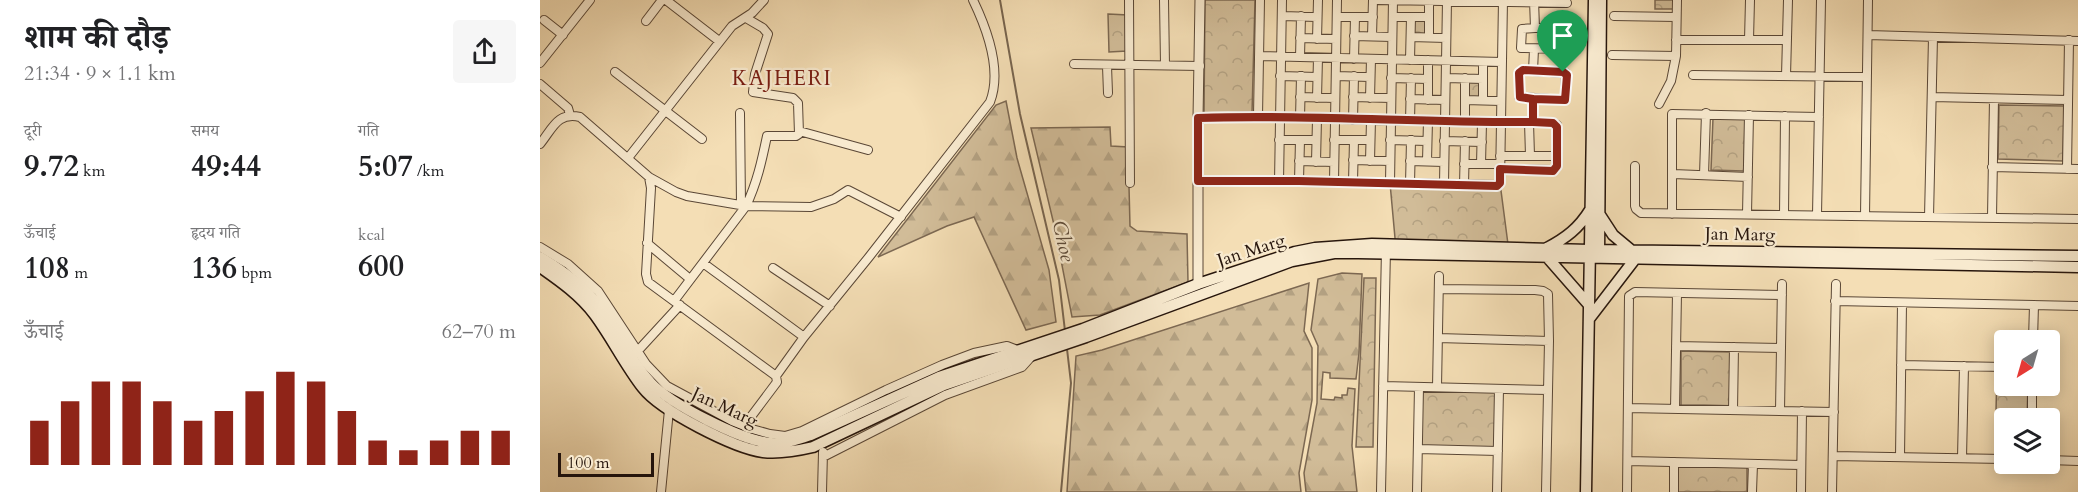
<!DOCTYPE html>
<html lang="hi">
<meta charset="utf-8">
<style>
body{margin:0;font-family:Cardo,"Noto Serif Devanagari",serif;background:#f6f6f6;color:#202124;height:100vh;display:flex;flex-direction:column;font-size:22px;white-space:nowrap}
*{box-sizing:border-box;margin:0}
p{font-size:20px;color:#757577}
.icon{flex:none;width:33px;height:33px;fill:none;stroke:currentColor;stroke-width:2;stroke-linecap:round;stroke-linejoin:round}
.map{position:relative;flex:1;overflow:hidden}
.sheet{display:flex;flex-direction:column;background:#fff;width:540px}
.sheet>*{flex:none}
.needle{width:39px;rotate:217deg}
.buttons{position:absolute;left:1454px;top:330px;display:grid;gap:12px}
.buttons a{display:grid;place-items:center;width:66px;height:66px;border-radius:6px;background:#fff;box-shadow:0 3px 15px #0003;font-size:30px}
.scale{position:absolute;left:18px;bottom:15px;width:96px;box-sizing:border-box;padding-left:6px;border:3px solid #26150c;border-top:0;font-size:16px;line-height:21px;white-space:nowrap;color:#26150c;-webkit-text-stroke:4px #f8eacf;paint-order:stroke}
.pin{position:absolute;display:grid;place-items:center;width:51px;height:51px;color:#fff;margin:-62px -26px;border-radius:50% 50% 50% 0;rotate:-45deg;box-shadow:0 0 6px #0007}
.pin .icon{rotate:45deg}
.round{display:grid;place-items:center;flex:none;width:63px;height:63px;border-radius:6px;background:#f6f6f6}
.head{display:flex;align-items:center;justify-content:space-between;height:102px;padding:0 24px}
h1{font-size:33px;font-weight:700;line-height:45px}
.metrics{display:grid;grid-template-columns:repeat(3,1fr);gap:9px;height:102px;padding:6px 24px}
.metrics div{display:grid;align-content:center}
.metrics b{font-size:30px;font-weight:700}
.metrics small{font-size:16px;font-weight:400}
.metrics p{font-size:16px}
.chart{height:168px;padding:12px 24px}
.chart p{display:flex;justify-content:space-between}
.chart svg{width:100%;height:108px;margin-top:6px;stroke:#8f2418;stroke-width:6}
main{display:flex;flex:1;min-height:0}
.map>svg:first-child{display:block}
.forest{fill:url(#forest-firs);stroke:#7c6852;stroke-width:1.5}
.park{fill:url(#park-crowns);stroke:#7c6852;stroke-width:1.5}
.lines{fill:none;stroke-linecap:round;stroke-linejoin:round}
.stream{stroke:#78654f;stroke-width:2}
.minor-casing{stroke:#5a4736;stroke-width:10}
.tertiary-casing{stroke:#5a4736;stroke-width:11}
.secondary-casing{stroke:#26150c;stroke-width:13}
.minor{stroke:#f8eacf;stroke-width:8}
.tertiary{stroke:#f8eacf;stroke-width:9}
.secondary{stroke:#f8eacf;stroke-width:10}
.route-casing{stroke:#fff;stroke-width:12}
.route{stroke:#8f2418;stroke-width:8}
.labels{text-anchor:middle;stroke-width:4.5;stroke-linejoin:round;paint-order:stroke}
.street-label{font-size:18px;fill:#26150c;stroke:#f8eacf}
.water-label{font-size:20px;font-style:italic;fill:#5c4a39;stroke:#f8eacf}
.quarter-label{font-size:21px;letter-spacing:1.5px;fill:#7a1f14;stroke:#f8eacf}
</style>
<main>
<section class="sheet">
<div class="head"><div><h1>शाम की दौड़</h1><p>21:34 · 9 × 1.1 km</p></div><a class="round"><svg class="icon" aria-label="share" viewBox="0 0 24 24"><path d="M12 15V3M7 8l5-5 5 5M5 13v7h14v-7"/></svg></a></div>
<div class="metrics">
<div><p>दूरी</p><b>9.72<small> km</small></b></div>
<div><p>समय</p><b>49:44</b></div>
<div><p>गति</p><b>5:07<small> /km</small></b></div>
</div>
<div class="metrics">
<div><p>ऊँचाई</p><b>108<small> m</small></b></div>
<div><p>हृदय गति</p><b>136<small> bpm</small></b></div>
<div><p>kcal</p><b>600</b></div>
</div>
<div class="chart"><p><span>ऊँचाई</span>62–70 m</p>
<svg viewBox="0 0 160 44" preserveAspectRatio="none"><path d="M5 44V26M15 44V18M25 44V10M35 44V10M45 44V18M55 44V26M65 44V22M75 44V14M85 44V6M95 44V10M105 44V22M115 44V34M125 44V38M135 44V34M145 44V30M155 44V30"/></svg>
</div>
</section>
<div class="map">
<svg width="1538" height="492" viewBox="0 0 1538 492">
<defs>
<pattern id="forest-firs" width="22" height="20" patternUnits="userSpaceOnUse" patternTransform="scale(1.5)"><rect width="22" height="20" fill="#d1bc98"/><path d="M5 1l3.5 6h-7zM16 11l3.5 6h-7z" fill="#b3a182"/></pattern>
<pattern id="park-crowns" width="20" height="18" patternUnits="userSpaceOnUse" patternTransform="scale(1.5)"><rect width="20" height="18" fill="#d1bc98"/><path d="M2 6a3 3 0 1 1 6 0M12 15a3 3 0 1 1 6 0" fill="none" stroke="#b3a182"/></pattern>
</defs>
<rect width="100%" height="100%" fill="#f4deb5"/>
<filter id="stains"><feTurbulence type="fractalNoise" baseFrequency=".00333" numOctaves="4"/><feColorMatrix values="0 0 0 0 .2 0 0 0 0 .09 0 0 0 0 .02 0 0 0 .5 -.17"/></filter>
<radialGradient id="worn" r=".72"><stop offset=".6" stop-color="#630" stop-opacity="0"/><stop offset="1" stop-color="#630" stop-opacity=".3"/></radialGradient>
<path class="forest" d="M466,101L477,158L509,270L516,322L486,330L434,217L407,226L338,257L456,105Z
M570,127L571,146L588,147L590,226L597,231L647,234L648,282L560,315L532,317L515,229L491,128Z
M802,273L822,274L819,353L816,379L790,378V373L783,372L781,399L794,400L795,397L802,398V395H807L808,388L815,389L812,446L817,492H766L764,473L777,403L778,346L771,330L778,279Z
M769,283L764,331L772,348V400L759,473L761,492H527L536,356L562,350Z"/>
<path class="park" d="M665,0H715L712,114H664Z
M1115,0H1133V9H1115Z
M568,14L588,15L587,51L569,52Z
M874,19L887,20L886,35H873Z
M928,80L941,81V98H928Z
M1459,105L1524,106L1523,161L1458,159Z
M1173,118L1205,119L1204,171L1171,170Z
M850,183H960L969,252L856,249Z
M824,278H836L833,447H816Z
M1141,351L1190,352V407H1141Z
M1457,370L1464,371V386H1488L1487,418H1464V452H1455Z
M879,387L959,389L958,451L878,449Z
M1138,466L1207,467V492H1138Z"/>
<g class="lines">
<path class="stream" d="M460,0L480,114L519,280L525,331
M521,492L531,383L527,349"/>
<g class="minor-casing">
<path id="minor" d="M126,0L179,41
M589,0L590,183
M624,0L625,65
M837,0L1027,3
M994,0L995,28H1026L1028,31V49L981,48L982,29L995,28
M742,16L777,17
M1074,16L1136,17
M797,17H833
M853,17H889
M206,18L223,28L228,34L215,74L213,92L253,98L258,103L259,134L256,136H227C222,160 217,183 206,206L271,207L294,199L308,190L361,217
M4,20L23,35
M106,21L122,0
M1328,35L1538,41
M814,36L852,37
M832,36L833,0
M871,37L906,38
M889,37V1
M760,38L796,39
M777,39L778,0
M1136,40H1247
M1209,40L1210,0
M1072,55L1136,56
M719,56L962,62
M760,57L761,16
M814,59L815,17
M870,60L871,17
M0,63L50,0
M534,64L660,66
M567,66L568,93
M993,71H983L979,73V97L1025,100L1026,73L993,71L994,49
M75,72L162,139
M1153,75L1327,77
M740,76L777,77
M796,76L830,77
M1246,76L1248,0
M851,78L888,79
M906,78L943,79
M0,84L28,108L30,115
M760,97L795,98
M813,97L851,98
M1392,97L1528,100
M777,98L778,58
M830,98L831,59
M870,99L905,100
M993,99V122
M888,100V60
M925,100L961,101
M943,100V62
M1119,104L1131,81L1136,56L1137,0
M200,113L201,205
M718,116L720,0
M658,118L718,116L831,120L1013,123L1017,125V166L1014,170L960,169
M760,118L761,76
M813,120L814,76
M870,121L871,78
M925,122V78
M989,122L990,156
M259,131L328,150
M739,140H776
M794,140H830
M850,140L887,141
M904,141L942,142
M0,144C13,128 17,112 40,117L109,177L111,188L106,274L108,282L236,376L264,337L329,257L450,102C462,71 447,29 433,0
M960,156H1017
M88,158L192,26L212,13L224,0
M813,160L850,161
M759,161L794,162
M830,161L831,120
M870,161L904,162
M887,161L888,121
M776,162L777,119
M924,164H960
M941,164L942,123
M1095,166V206L1096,209L1101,213L1538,219
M1452,167L1538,169
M1527,169L1529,40
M1133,174L1208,177
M1164,175L1166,113
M109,177L136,192L147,196L206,206L134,301
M658,181H759L958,185L960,183L963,0
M759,181L760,140
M739,182L742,0
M794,182L797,0
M813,182L814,140
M850,183L853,0
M870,184L871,140
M904,184L907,0
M924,185L925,141
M1132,214V114L1279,117
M1207,214L1209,115
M1244,215L1245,116
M1277,215L1281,0
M1325,216L1328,0
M1389,217L1393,37
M1452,217L1454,99
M107,243L150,279
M0,247L28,264L58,291L106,364L127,386L192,421L212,429L230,434L245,436L262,431L346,390L402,365L434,353L467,346L480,351
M163,263L264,337
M233,268L290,306
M899,289L995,290L1003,291L1008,294L1009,341L1006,492
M1295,301L1538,306
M898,338L1009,341
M1493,340L1494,305
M1136,346L1241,348
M94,355L140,305
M1361,365L1464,367
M843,386L1008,390
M897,387L899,276
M1088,408L1294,412
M1135,409L1137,293
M1193,410L1194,347
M1240,411L1242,284
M1492,418V386
M204,426L237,382L236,376
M878,449L958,451
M1293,456L1464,459
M283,457L405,395L482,367L491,357
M1360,457L1362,303
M1422,458L1424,366
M1509,460L1538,461
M1088,461L1261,465
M121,492L129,410
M282,492L283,452
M841,492L846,249
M877,492L879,387
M957,492L959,389
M1087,492L1089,296L1095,292L1242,295
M1134,492V462
M1212,492L1213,464
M1261,492L1262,411
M1292,492L1296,284"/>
</g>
<g class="tertiary-casing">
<path id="tertiary" d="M658,284V118L660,0"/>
</g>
<g class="secondary-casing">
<path id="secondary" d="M1060,215L1073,235L1091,250
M1007,248C1026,238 1039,228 1050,210
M1059,255L1061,0
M0,257C23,271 46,287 62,310C79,333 90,361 110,382C130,404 202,441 231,443C245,444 259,439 271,435L399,377L543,329L658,284L755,252L775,248L832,244L1049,250L1538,256
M1007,257L1049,305
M0,267C20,281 40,295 55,315C72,338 85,365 103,388C121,411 194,448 223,452C240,454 256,451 273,447L404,385L546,337L752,261L794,253H818L1538,267
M1049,319L1095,259
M1046,492L1054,0"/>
</g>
<use href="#minor" class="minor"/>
<use href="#tertiary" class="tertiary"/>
<use href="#secondary" class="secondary"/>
</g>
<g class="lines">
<g class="route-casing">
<path id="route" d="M1023,72L1027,75L1025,100L993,99V122C881,123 769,114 658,118V181H759L957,186L960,183V169L1013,171L1017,166V127L1013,123L993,122V99L980,97L979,73L983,70L1023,72"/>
</g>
<use href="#route" class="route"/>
</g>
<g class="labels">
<g class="street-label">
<text transform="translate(1200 234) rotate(1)" y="6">Jan Marg</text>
<text transform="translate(711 250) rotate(-18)" y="6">Jan Marg</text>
<text transform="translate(185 407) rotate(25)" y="6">Jan Marg</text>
</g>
<g class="water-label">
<text transform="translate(524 241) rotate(77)" y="7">Choe</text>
</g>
<g class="quarter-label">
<text x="242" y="85">KAJHERI</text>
</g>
</g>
<rect width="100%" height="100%" filter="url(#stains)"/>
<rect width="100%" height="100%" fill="url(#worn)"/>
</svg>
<div class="buttons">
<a><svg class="needle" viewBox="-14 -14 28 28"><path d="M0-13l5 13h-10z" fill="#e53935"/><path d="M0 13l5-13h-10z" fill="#757577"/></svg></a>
<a><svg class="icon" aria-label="layers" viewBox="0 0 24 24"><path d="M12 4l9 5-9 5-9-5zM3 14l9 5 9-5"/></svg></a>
</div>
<div class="scale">100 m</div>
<div class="pin" style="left:1023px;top:72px;background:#1e9e55"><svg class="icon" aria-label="arrive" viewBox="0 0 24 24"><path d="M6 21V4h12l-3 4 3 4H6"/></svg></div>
</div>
</main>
